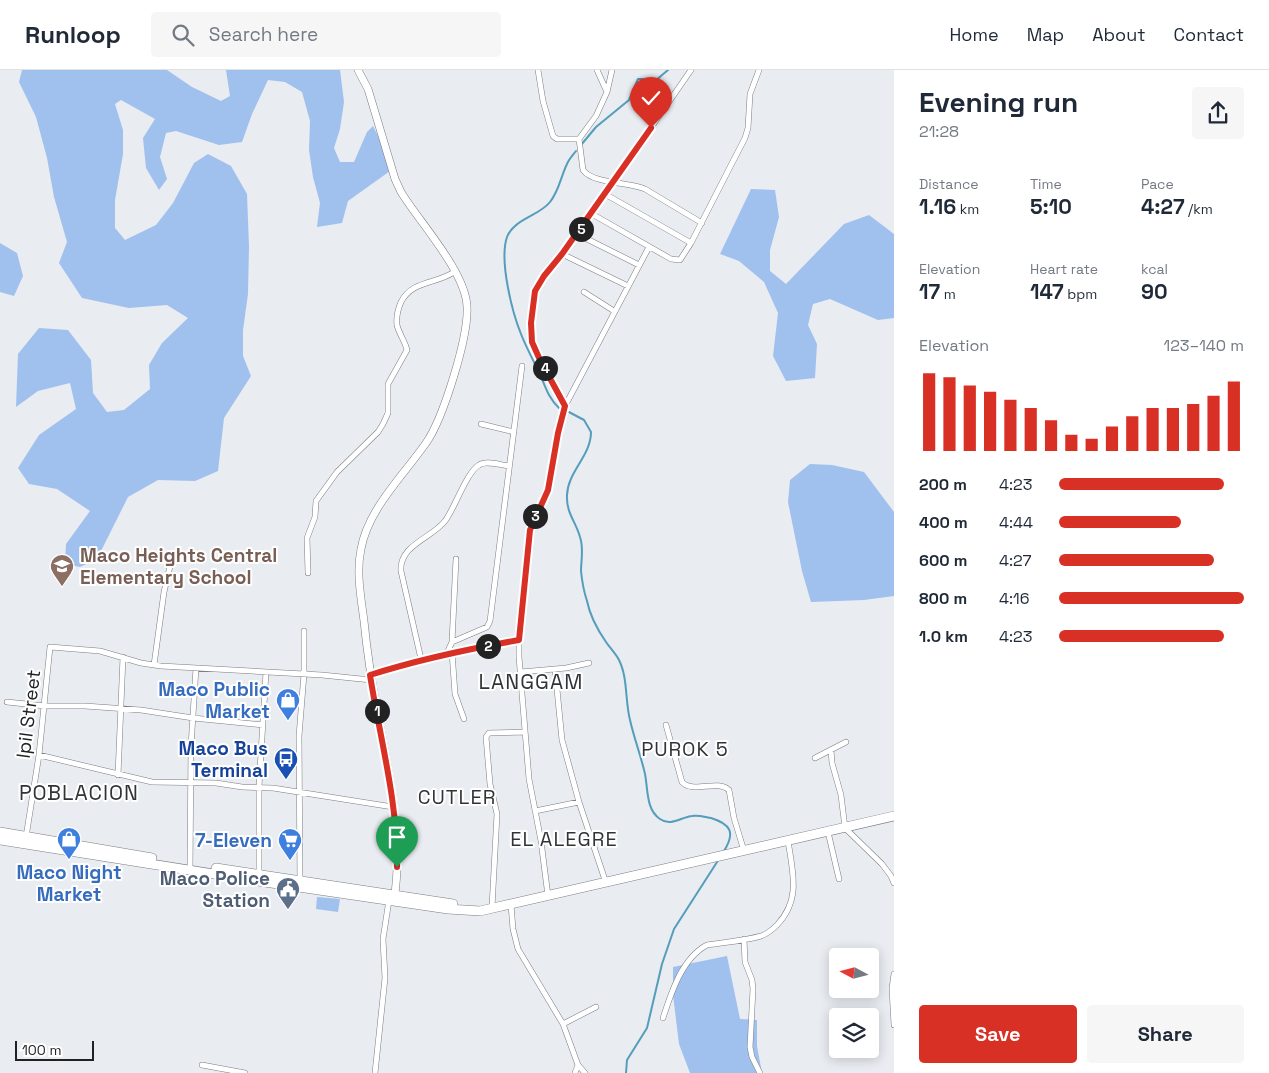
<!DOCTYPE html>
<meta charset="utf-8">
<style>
body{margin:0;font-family:"Space Grotesk",sans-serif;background:#f6f6f7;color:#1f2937;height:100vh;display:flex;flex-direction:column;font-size:19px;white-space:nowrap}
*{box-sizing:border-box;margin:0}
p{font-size:16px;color:#747a83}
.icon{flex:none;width:28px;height:28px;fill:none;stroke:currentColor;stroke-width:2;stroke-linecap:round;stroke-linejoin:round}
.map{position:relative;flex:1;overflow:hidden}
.drawer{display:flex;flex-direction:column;background:#fff;width:375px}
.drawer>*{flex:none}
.needle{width:32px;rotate:277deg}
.fabs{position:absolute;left:829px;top:878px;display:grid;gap:10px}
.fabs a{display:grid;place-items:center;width:50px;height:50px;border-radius:5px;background:#fff;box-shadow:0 2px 12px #0003;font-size:25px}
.scale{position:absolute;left:15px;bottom:12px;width:79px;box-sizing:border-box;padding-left:5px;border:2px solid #202123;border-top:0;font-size:14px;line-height:18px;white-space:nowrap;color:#202123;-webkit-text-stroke:4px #fff;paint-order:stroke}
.pin{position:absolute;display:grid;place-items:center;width:42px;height:42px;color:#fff;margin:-51px -21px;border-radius:50% 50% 50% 0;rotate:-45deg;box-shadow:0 0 5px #0007}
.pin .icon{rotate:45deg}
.km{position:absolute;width:25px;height:25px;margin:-12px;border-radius:50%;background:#222;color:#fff;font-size:14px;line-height:25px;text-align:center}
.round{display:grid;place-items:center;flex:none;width:52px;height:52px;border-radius:5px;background:#f6f6f7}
.head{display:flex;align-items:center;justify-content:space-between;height:85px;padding:0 25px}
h1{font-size:28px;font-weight:600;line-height:38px}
.metrics{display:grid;grid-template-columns:repeat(3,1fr);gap:8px;height:85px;padding:5px 25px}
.metrics div{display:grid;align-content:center}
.metrics b{font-size:21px;font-weight:600}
.metrics small{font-size:14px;font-weight:400}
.metrics p{font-size:14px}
.chart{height:140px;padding:10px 25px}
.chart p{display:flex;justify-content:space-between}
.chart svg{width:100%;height:90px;margin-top:5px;stroke:#d93025;stroke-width:6}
.action{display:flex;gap:10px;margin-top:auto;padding:10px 25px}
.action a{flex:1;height:58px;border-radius:5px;background:#d93025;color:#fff;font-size:20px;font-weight:600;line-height:58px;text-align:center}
.action a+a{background:#f6f6f7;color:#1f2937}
ul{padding:0 25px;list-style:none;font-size:16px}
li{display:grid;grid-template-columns:80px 60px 1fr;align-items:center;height:38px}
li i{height:12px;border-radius:6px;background:#d93025}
header{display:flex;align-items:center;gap:30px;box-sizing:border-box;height:70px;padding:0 25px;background:#fff;border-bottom:1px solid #e0e1e3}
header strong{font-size:24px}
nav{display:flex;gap:28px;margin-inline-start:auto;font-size:18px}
.search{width:350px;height:45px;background:#f6f6f7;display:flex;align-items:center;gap:12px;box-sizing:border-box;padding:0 18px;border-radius:5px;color:#747a83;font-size:19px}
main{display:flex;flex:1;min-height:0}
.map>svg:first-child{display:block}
.green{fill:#a0c0ee}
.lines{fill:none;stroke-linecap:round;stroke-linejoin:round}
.stream{stroke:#549dbb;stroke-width:2}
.street-casing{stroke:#7a7d81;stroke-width:6}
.secondary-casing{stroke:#7a7d81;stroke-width:8}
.highway-casing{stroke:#7a7d81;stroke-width:10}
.street{stroke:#fff;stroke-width:5}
.secondary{stroke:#fff;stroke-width:7}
.highway{stroke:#fff;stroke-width:9}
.route-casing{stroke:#fff;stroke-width:10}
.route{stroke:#d93025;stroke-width:6}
.labels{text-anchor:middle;stroke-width:4;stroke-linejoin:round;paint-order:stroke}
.education-label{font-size:19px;font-weight:bold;fill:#785e54;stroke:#fff;text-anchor:start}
.shop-label{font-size:19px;font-weight:bold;fill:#366cbe;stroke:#fff;text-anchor:end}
.street-label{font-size:19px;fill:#202123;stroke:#fff}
.transit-label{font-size:19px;font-weight:bold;fill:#164399;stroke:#fff;text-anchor:end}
.service-label{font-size:19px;font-weight:bold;fill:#4e5e75;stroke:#fff;text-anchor:end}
.neighbourhood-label{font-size:20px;letter-spacing:1px;fill:#313437;stroke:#fff}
.quarter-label{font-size:21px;letter-spacing:1px;fill:#313437;stroke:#fff}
</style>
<header>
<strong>Runloop</strong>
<div class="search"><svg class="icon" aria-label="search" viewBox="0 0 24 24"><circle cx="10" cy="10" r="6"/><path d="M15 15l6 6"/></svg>Search here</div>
<nav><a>Home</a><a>Map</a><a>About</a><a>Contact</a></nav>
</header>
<main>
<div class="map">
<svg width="894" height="1003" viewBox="0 0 894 1003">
<rect width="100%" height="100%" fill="#e9ecf1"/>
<path class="green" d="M22,0H167L192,17L221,31L230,26L226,0H340L344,32L340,59L334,78L340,92H354L367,62L373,56L383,76L390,101L348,131L342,153L317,157L320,133L313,107L309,80L310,51L302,22L285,12L268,10L252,44L242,72L219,75L176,61L166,63L160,87L167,109L159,120L146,98L143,68L155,49L121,30L115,34L123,60V84L115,130V158L125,170L156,155L173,133L194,93L208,84L231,96L247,124L249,176L248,224L243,260V286L251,306L224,348L218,401L195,411L158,410L128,427L97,489L80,497L65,494L66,474L90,441L57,419L29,414L18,398L39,365L76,339L70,313L38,321L16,337L18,284L39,258L68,260L91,290L93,323L107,342L124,340L150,319L149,295L162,273L188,248L167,235L129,238L82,228L59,193L67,172L54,127L47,88L36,47L19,12Z
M751,119L775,120L779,147L770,180V201L786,214L844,154L869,145L894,164V248L878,250L830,229L813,234L808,255L817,274L815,308L786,311L773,286L778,243L764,212L739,191L720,184Z
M0,173L17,183L23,206L14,226L0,222Z
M810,394L832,395L864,402L894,442V526L864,530L811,532L802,501L788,432L790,410Z
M317,827L340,829L338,842L316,839Z
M727,886L740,949L757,950V976L762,1003H690L679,974L673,925V897Z"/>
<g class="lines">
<path class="stream" d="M581,75L596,57L629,30L638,9H642L651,13L655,11L668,0
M559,338C548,328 545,315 539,302C533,290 526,277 521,264C512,242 499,190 507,167C514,149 539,146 550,132C559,121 561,106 567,94C569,89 573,85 576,81
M567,341L584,350L591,362C591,386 568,401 567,425C566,443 576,452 580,467C584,479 581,490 581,501C582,511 584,522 587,531C590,546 597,559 606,572C610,578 616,584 619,590C628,608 625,631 630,650C634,668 641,686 645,704C648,719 646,740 660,749C671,757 681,747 692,746C698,745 705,747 711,748C730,754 736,762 724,781
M626,1003L627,990L647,958L662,894L674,859L719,789"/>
<g class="street-casing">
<path id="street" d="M538,0L543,31L553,66L557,69H579
M597,0L607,22
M612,0L607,22L596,46L579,69L583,100C593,114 629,112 645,119L702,153
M605,124L691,173
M592,144L671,189L680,190L691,173L745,68L748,58L750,24L759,0
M577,164L639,195
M562,184L628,216
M584,222L614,241
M565,336L540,290L532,272L531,253L535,221L544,206L577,164L691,0
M481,354L514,362
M308,503L307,468L315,447L316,431L337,402L378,362L383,354L388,343V314L407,280C405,271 399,264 397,255C396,247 398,239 401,232C412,210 437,214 454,202
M452,572L456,489
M452,582L455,624L464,649
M447,583L452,572L487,557L490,551L522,296
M421,589L401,501C399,475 432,468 445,451C455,438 466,403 479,395C486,390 500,395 509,396
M154,595L164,522L171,492
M555,599L562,670L579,732
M521,602L566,598L589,593
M371,605C420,589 469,579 519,570
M7,632L45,636H85L141,640L193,648L263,655
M666,655L682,712C693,724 717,709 729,720L734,748L744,781
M831,680L832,693L841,725L845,758L882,794L891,806L894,813
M39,685L152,712L216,713L242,717L273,718L393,737
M815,688L846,672
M118,705L123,587
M535,741L579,732L606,813
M828,762L839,809
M26,767L39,685L50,577L100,581L141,593L161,596L322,605L371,610
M190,800L191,676L196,598
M259,806V716L266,602
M300,811L299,666L304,604V561
M548,826L541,771L529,709L519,587V570L528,467L532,453L548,420L558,363L565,336L649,177
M511,835L513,859L518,879L563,954L578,995
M492,837L497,744L490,714L486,667L489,663L525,662
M744,869L745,892L752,910L753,919L750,977L752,987L760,1003
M894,904L892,918L894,955
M663,948C671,923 682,888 707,875C725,872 744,871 761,866C767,864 772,860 777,855C801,830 793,803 788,771
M563,954L596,937
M202,995L245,1003
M375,1003L385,908L383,869L389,830
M575,1003L578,995L585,1003"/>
</g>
<g class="secondary-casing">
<path id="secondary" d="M358,0L368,19L395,109L401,122C420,153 465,201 467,236C469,266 443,349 426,373C403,406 368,439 361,479C356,502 361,528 364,551C367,582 372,614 378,645C389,705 404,768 394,830"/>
</g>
<g class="highway-casing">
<path id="highway" d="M0,762L152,788
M0,770L258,811L448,839L480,841L894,746
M216,798L453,834"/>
</g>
<use href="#street" class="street"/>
<use href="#secondary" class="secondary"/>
<use href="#highway" class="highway"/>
</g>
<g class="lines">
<g class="route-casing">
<path id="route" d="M397,797C398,732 380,669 370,605C420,589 468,579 519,570L530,460L548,420L558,363L565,336L540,290L532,272L531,253L535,221L544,206L562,184L651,58"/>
</g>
<use href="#route" class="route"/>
</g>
<defs>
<g id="school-pin" transform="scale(1.25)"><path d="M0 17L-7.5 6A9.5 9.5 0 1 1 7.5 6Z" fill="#8d6e63" stroke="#fff"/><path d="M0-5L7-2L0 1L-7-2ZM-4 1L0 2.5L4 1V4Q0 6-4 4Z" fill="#fff"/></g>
<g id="shop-pin" transform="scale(1.25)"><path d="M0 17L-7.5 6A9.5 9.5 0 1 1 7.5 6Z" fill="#3f7fe0" stroke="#fff"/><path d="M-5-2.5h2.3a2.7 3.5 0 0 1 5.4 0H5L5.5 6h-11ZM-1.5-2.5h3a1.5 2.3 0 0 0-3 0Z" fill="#fff"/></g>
<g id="bus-pin" transform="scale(1.25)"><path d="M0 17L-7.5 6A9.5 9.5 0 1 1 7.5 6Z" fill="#1a4fb4" stroke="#fff"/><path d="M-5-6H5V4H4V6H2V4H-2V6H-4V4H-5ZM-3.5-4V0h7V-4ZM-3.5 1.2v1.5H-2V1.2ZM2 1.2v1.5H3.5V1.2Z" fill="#fff"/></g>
<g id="supermarket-pin" transform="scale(1.25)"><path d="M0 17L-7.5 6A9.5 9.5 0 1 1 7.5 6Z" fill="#3f7fe0" stroke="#fff"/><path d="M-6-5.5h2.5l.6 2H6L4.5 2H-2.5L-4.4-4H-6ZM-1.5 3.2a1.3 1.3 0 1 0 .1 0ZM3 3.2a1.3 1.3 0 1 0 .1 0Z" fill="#fff"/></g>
<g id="civic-pin" transform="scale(1.25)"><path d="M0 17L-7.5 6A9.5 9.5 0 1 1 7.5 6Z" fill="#5c6f8a" stroke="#fff"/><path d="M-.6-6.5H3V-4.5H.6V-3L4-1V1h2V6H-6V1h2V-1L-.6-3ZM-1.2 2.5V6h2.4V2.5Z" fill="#fff"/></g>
</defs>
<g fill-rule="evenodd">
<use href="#school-pin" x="62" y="496"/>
<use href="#shop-pin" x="288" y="630"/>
<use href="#bus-pin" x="286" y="689"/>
<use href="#shop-pin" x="69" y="769"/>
<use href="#supermarket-pin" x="290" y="770"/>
<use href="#civic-pin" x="288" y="819"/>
</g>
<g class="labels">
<g class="education-label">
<text x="80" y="492">Maco Heights Central<tspan x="80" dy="22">Elementary School</tspan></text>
</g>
<g class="shop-label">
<text x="270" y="626">Maco Public<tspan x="270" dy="22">Market</tspan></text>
<text x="272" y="777">7-Eleven</text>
<text x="69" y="809" text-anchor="middle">Maco Night<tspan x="69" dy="22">Market</tspan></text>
</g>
<g class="street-label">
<text transform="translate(28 644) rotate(-83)" y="7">Ipil Street</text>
</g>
<g class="transit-label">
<text x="268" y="685">Maco Bus<tspan x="268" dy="22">Terminal</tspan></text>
</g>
<g class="service-label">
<text x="270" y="815">Maco Police<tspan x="270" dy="22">Station</tspan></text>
</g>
<g class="neighbourhood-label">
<text x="685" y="686">PUROK 5</text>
<text x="457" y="734">CUTLER</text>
<text x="564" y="776">EL ALEGRE</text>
</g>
<g class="quarter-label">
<text x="531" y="619">LANGGAM</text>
<text x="79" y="730">POBLACION</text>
</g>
</g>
</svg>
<div class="fabs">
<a><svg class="needle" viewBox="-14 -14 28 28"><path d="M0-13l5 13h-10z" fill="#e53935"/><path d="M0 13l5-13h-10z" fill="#747a83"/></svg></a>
<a><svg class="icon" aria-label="layers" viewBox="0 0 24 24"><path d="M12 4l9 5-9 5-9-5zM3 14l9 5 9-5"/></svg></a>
</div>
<div class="scale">100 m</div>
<div class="pin" style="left:397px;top:797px;background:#1e9e55"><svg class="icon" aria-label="arrive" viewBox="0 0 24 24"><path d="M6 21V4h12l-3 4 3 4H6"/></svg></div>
<div class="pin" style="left:651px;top:58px;background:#d93025"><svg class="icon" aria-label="check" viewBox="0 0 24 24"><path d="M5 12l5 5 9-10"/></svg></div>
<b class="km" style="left:377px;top:641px">1</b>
<b class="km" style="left:488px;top:576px">2</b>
<b class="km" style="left:535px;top:446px">3</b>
<b class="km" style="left:545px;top:298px">4</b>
<b class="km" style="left:581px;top:159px">5</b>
</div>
<section class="drawer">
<div class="head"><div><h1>Evening run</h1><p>21:28</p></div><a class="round"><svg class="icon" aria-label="share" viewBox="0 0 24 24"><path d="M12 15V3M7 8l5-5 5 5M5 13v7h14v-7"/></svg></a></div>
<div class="metrics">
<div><p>Distance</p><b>1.16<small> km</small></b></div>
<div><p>Time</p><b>5:10</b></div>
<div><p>Pace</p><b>4:27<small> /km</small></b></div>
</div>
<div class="metrics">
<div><p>Elevation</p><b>17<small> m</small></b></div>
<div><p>Heart rate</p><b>147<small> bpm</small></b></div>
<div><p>kcal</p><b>90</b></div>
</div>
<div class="chart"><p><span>Elevation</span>123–140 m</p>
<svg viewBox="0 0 160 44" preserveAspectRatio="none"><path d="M5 44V6M15 44V8M25 44V12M35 44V15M45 44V19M55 44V23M65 44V29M75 44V36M85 44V38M95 44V32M105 44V27M115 44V23M125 44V23M135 44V21M145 44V17M155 44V10"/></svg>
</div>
<ul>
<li><b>200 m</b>4:23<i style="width:89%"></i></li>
<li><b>400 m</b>4:44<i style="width:66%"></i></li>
<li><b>600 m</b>4:27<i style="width:84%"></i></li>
<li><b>800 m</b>4:16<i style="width:100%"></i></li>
<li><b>1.0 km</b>4:23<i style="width:89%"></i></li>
</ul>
<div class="action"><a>Save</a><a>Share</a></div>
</section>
</main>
